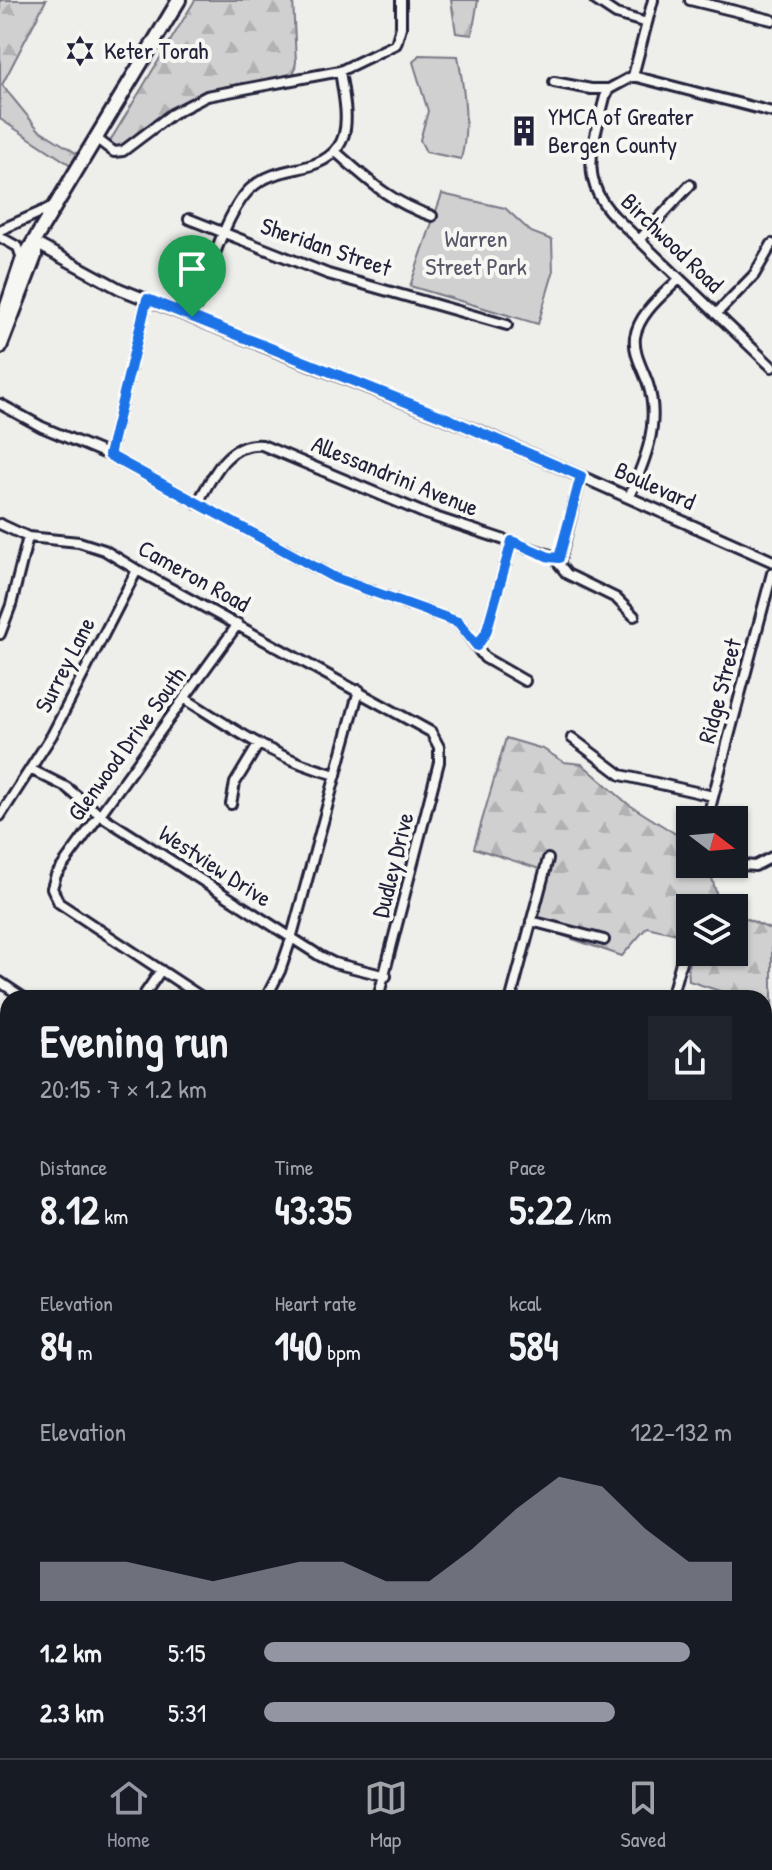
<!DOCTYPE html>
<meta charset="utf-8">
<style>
body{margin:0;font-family:"Patrick Hand",sans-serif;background:#20242c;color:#f1f3f6;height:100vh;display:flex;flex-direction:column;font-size:30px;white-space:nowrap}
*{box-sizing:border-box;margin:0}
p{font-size:26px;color:#9ea1a6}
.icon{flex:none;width:44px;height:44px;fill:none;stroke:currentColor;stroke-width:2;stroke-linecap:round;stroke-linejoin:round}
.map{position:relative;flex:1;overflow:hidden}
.sheet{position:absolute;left:0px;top:990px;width:772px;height:768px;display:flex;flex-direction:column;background:#171b24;border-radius:24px 24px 0 0;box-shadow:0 2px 6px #0004}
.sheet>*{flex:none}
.needle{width:52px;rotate:106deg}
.controls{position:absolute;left:676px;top:806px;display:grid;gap:16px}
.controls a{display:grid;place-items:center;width:72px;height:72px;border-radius:0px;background:#171b24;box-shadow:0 2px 6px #0004;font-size:40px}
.pin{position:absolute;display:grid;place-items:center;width:68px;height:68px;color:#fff;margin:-82px -34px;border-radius:50% 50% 50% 0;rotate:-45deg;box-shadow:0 0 8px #0007}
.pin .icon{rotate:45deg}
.round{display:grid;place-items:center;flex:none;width:84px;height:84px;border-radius:0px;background:#20242c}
.summary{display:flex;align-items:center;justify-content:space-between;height:136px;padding:0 40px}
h1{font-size:44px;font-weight:700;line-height:60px}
.metrics{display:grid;grid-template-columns:repeat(3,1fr);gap:12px;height:136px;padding:8px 40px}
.metrics div{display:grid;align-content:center}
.metrics b{font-size:40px;font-weight:700}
.metrics small{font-size:22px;font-weight:400}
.metrics p{font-size:22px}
.chart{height:224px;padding:16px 40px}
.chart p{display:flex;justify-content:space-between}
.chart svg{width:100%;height:144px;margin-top:8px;fill:#9495a2;opacity:.7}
ul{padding:0 40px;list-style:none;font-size:26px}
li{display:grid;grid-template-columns:128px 96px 1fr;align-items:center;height:60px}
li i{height:20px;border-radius:10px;background:#9495a2}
.dock{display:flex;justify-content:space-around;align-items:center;height:112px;border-top:2px solid #363941;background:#171b24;font-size:22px;color:#9ea1a6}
.dock a{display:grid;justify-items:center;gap:4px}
.dock .active{color:#9495a2}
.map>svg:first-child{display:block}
.green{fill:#d0d0d1;stroke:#797986;stroke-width:2}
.forest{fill:url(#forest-firs);stroke:#797986;stroke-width:2}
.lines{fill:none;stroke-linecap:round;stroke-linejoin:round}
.minor-casing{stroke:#22223b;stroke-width:14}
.tertiary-casing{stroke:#22223b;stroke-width:15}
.primary-casing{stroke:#22223b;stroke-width:18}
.minor{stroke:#f6f6f2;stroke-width:8}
.tertiary{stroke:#f6f6f2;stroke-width:9}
.primary{stroke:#f6f6f2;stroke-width:12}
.route-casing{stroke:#fff;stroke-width:16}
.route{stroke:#1a73e8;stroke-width:10}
.labels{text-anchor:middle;stroke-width:8;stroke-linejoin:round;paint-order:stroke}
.poi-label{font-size:24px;fill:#22223b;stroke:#f6f6f2;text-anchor:start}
.park-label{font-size:24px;fill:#565668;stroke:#f6f6f2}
.street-label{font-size:24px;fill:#22223b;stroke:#f6f6f2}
</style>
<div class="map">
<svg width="772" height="1758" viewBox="0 0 772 1758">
<defs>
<pattern id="forest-firs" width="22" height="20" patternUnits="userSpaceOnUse" patternTransform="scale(2)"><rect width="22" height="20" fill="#d0d0d1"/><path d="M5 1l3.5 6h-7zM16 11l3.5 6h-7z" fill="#b2b2b4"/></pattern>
</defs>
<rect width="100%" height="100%" fill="#eeeeeb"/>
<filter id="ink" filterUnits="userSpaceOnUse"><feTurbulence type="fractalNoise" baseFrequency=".0125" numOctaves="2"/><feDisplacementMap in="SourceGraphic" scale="16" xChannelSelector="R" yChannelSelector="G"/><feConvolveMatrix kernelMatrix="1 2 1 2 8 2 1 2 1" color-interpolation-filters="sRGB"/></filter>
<g filter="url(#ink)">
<path class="green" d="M419,55L458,56C464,90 470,125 461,159L426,152L420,140L428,111L413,62Z
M442,194L505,208L531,232L552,240L553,273L538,324L410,286Z
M5,1386L8,1388V1553L0,1549V1395Z"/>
<path class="forest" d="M0,0H46L2,85L38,129L84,158L77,169L0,119Z
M195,0H293L296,62L293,79L207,96L171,108L120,146L112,147L110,141Z
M451,0H478L472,35L456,33Z
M506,738L543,749L564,762L582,764L628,804L690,843V864H708L720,906L723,908H690V926H685L682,935L647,927L622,956L532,925L549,872L474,848Z
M734,913L772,930V1092L764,1109V998H741L689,981L688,966L692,952H734Z"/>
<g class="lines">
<g class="minor-casing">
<path id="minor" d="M595,0L616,14L647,23
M653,0L633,76L609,89L605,97C594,142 577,178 614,216L772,367
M690,0L772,20
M633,76L772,112
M554,82L591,89H609
M97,139L114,152L123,151L172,114L207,96L340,71L396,44L401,27V0
M336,152C368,180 390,202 432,216
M189,219L328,274L507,325
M0,230L55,206
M0,237L18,247L22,259
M639,240L690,185
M716,314L754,275L772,244
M192,317C206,282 224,214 250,189C265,175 282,172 301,168C358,156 347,116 340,71
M0,404L42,427L109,455L335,578L458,622L485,658L525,681
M109,455L147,299
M581,476L559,564L567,574L616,598L634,616
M629,497C645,461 661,424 648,384C643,369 633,354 635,337C639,313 663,295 679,279
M197,504C213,477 226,442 262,445L426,514L559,558
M0,524L28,537L79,542L104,550L137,570L431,732L439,747V762L378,998
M0,634L11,605L28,537
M477,646L486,633L512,541
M184,698C236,731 276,759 336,775
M572,738L621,775L713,796
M32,770L66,787L100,815L320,956L334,963L386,976
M231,804L235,783L258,745
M0,816L52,735L137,570
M707,820L772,573
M731,864L755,866L772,857
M531,921L604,940
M0,982L24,998
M142,998L161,970
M203,998L59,903L52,888L56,875L238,624
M266,998L280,971L291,939L359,690
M511,998L548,859
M671,998L687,940
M764,1195L772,1197
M764,1295L772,1263
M0,1317L8,1318
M764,1447L772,1449
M0,1556L8,1560
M768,1622L772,1608
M764,1715L772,1720
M0,1721L8,1723
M102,1750L127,1758
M558,1750L582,1758
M54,1758L56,1750
M131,1758L133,1750
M286,1758L288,1750
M369,1758L371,1750
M448,1758L450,1750
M606,1758L608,1750
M691,1758L693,1750"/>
</g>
<g class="tertiary-casing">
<path id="tertiary" d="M35,243L120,289L483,433L772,561
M0,1110L8,1116
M764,1619L772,1625"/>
</g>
<g class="primary-casing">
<path id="primary" d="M0,327L22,261L179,0
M0,347L35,256V243"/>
</g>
<use href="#minor" class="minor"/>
<use href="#tertiary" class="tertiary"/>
<use href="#primary" class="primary"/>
</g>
</g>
<g class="lines" filter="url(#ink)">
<g class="route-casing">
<path id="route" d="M147,299L449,419L581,476L559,558L549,557L512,541L486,633L477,646L458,622L335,578L109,455Z"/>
</g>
<use href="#route" class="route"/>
</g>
<defs>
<g id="synagogue-bare" transform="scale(2.4)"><path d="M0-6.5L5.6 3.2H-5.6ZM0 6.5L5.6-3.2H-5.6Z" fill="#22223b" stroke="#f6f6f2" stroke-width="2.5" paint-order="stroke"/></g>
<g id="building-bare" transform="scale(2.4)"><path d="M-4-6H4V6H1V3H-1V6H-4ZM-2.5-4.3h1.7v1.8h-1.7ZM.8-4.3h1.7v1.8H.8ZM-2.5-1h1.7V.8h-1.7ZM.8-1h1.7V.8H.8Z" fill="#22223b" stroke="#f6f6f2" stroke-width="2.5" paint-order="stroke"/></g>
</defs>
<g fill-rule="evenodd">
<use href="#synagogue-bare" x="80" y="51"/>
<use href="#building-bare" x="524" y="131"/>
</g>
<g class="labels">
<g class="poi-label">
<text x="104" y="59">Keter Torah</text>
<text x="548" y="125">YMCA of Greater<tspan x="548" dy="28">Bergen County</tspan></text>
</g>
<g class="park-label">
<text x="476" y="247">Warren<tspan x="476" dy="28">Street Park</tspan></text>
</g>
<g class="street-label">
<text transform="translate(672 243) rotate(44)" y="8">Birchwood Road</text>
<text transform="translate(326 247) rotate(19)" y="8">Sheridan Street</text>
<text transform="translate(395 476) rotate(22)" y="8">Allessandrini Avenue</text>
<text transform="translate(655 486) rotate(24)" y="8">Boulevard</text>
<text transform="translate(194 576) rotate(29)" y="8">Cameron Road</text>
<text transform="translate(65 665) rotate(-63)" y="8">Surrey Lane</text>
<text transform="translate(720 691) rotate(-75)" y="8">Ridge Street</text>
<text transform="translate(127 744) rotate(-54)" y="8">Glenwood Drive South</text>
<text transform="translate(393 865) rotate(-76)" y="8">Dudley Drive</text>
<text transform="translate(215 866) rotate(33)" y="8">Westview Drive</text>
</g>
</g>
</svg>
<div class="controls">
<a><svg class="needle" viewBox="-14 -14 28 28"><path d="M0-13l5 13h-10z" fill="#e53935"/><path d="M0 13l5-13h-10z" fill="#9ea1a6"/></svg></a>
<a><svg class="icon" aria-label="layers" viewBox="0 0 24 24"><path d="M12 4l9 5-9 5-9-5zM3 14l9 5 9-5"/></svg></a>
</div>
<div class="pin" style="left:192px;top:317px;background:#1e9e55"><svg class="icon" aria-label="arrive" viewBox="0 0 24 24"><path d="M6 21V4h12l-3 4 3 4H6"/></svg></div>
<section class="sheet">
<div class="summary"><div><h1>Evening run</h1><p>20:15 · 7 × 1.2 km</p></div><a class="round"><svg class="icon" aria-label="share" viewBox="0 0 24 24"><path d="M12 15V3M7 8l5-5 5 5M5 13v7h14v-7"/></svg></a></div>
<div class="metrics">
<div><p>Distance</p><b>8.12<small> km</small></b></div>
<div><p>Time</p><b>43:35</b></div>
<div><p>Pace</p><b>5:22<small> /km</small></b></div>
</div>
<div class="metrics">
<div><p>Elevation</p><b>84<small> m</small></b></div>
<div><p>Heart rate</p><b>140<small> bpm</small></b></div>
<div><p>kcal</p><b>584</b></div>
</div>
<div class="chart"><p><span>Elevation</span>122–132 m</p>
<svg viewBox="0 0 160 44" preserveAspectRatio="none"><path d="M0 44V32L10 32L20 32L30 35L40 38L50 35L60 32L70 32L80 38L90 38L100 28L110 16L120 6L130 9L140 22L150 32L160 32V44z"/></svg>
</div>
<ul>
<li><b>1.2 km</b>5:15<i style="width:91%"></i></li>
<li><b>2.3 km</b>5:31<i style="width:75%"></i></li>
</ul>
</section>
</div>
<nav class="dock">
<a class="active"><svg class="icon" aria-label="home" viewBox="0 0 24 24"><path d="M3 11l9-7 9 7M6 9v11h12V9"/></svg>Home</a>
<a><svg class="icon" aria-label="map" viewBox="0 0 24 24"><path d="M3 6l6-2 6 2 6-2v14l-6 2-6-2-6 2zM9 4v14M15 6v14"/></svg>Map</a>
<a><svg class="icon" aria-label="saved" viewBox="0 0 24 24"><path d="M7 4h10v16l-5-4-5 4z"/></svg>Saved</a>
</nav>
